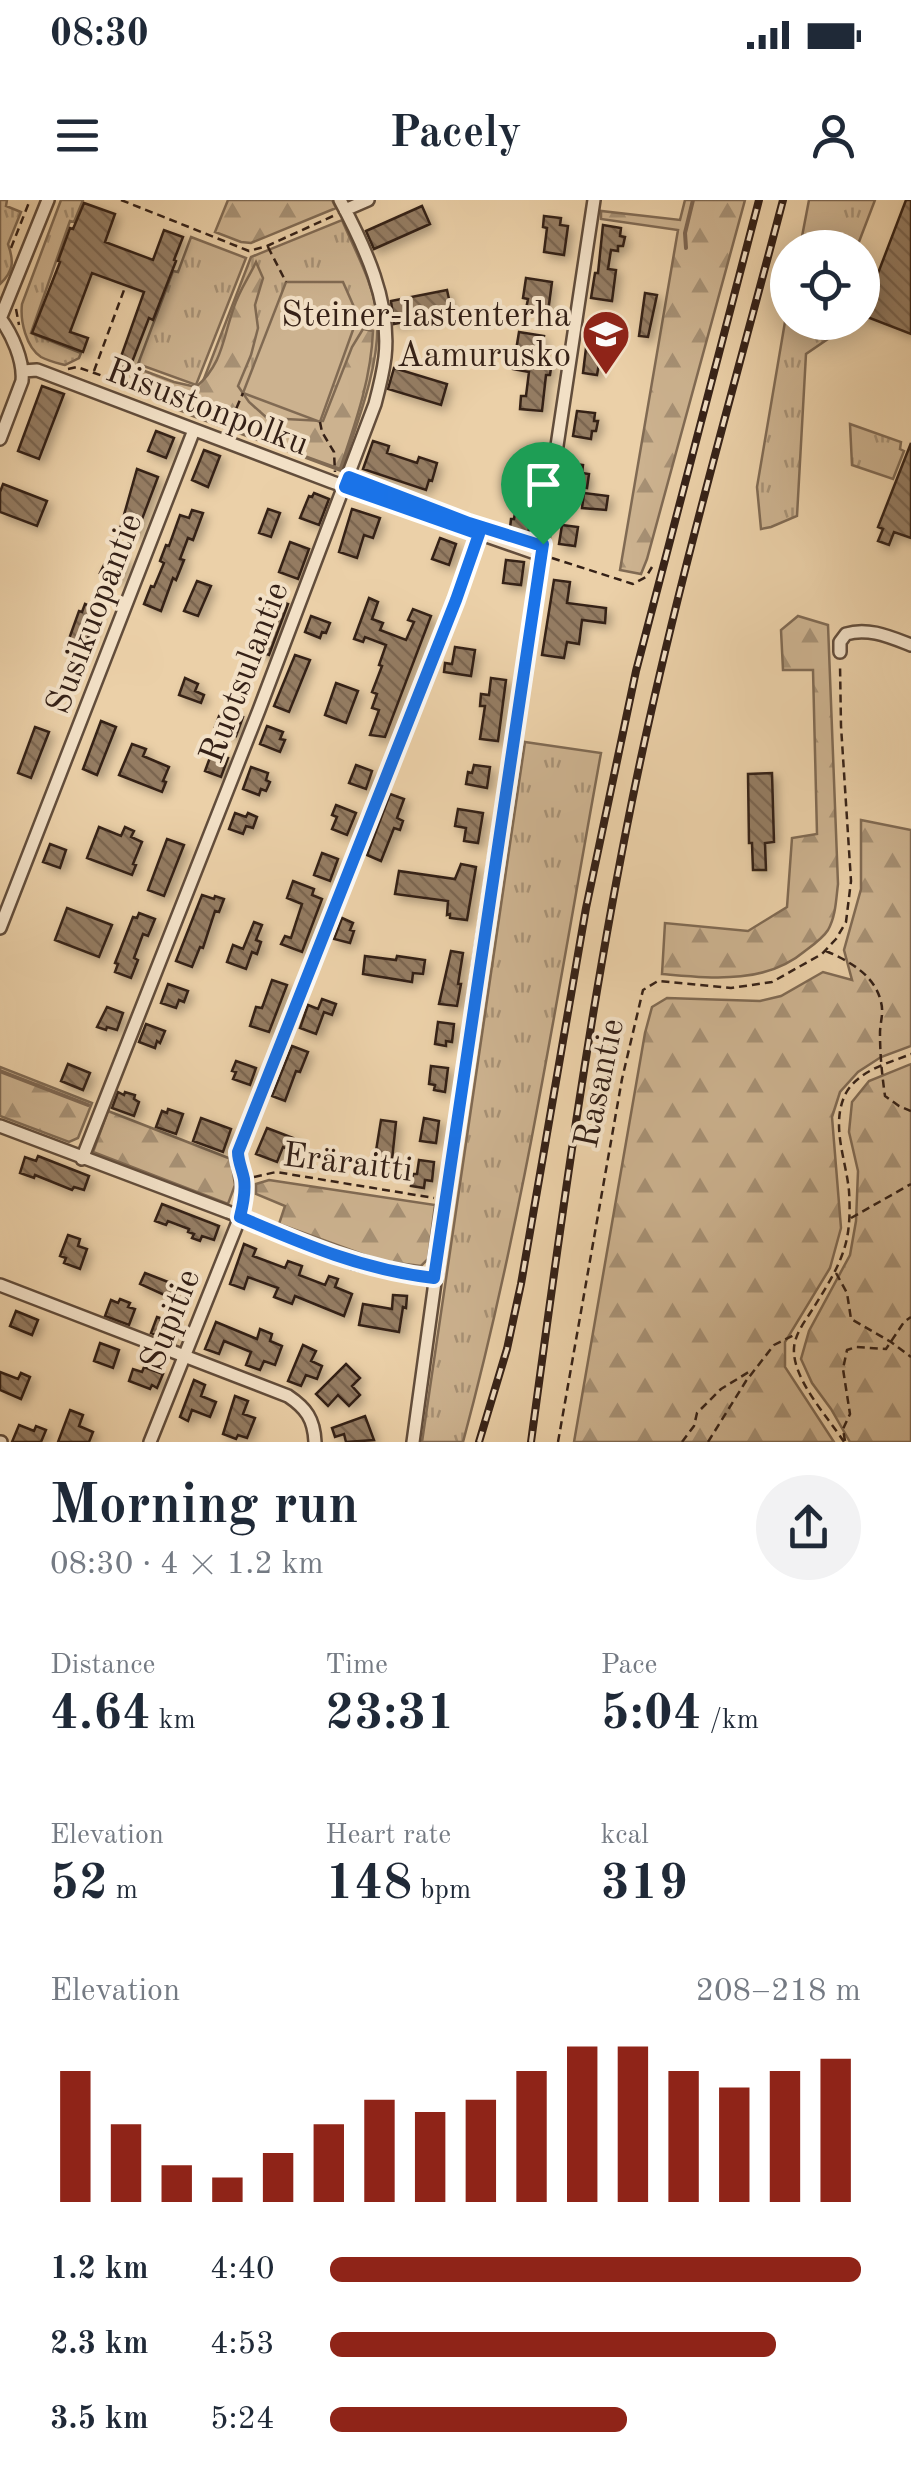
<!DOCTYPE html>
<meta charset="utf-8">
<style>
body{margin:0;font-family:"Old Standard TT",serif;background:#f2f2f3;color:#1f2937;height:100vh;display:flex;flex-direction:column;font-size:38px;white-space:nowrap}
*{box-sizing:border-box;margin:0}
p{font-size:32px;color:#747a83}
.icon{flex:none;width:55px;height:55px;fill:none;stroke:currentColor;stroke-width:2;stroke-linecap:round;stroke-linejoin:round}
.map{position:relative;height:1242px;overflow:hidden}
.drawer{display:flex;flex-direction:column;background:#fff;flex:1}
.drawer>*{flex:none}
.controls{position:absolute;left:770px;top:30px;display:grid;gap:20px}
.controls a{display:grid;place-items:center;width:110px;height:110px;border-radius:50%;background:#fff;box-shadow:0 5px 25px #0003;font-size:50px}
.pin{position:absolute;display:grid;place-items:center;width:85px;height:85px;color:#fff;margin:-102px -42px;border-radius:50% 50% 50% 0;rotate:-45deg;box-shadow:0 0 10px #0007}
.pin .icon{rotate:45deg}
.round{display:grid;place-items:center;flex:none;width:105px;height:105px;border-radius:52px;background:#f2f2f3}
.overview{display:flex;align-items:center;justify-content:space-between;height:170px;padding:0 50px}
h1{font-size:55px;font-weight:700;line-height:75px}
.metrics{display:grid;grid-template-columns:repeat(3,1fr);gap:15px;height:170px;padding:10px 50px}
.metrics div{display:grid;align-content:center}
.metrics b{font-size:50px;font-weight:700}
.metrics small{font-size:28px;font-weight:400}
.metrics p{font-size:28px}
.chart{height:280px;padding:20px 50px}
.chart p{display:flex;justify-content:space-between}
.chart svg{width:100%;height:180px;margin-top:10px;stroke:#8f2418;stroke-width:6}
ul{padding:0 50px;list-style:none;font-size:32px}
li{display:grid;grid-template-columns:160px 120px 1fr;align-items:center;height:75px}
li i{height:25px;border-radius:12px;background:#8f2418}
.status{display:flex;justify-content:space-between;align-items:center;height:70px;padding:0 50px;background:#fff;direction:ltr}
.status svg{height:28px;fill:currentColor}
header{display:flex;justify-content:space-between;align-items:center;height:130px;padding:0 50px;background:#fff;font-size:45px;font-weight:700}
.map>svg:first-child{display:block}
.grass{fill:url(#grass-tufts);stroke:#806a53;stroke-width:2.5}
.forest{fill:url(#forest-firs);stroke:#806a53;stroke-width:2.5}
.pitch{fill:#ccb28f;stroke:#806a53;stroke-width:2.5}
.lines{fill:none;stroke-linecap:round;stroke-linejoin:round}
.stream{stroke:#7d6651;stroke-width:4}
.building{fill:url(#building-back-hatch);stroke:#352117;stroke-width:2.5;filter:url(#shadow)}
.minor-casing{stroke:#624d3b;stroke-width:16}
.path{stroke:#352117;stroke-width:2.5;stroke-dasharray:8 5;stroke-linecap:butt}
.minor{stroke:#f2e0c6;stroke-width:11}
.rail-casing{stroke:#352117;stroke-width:8}
.rail{stroke:#f2e0c6;stroke-width:4;stroke-dasharray:11;stroke-linecap:butt}
.route-casing{stroke:#fff;stroke-width:20}
.route{stroke:#1a73e8;stroke-width:12}
.labels{text-anchor:middle;stroke-width:8;stroke-linejoin:round;paint-order:stroke}
.poi-label{font-size:35px;fill:#352117;stroke:#f2e0c6;text-anchor:end}
.street-label{font-size:35px;fill:#352117;stroke:#f2e0c6}
</style>
<div class="status"><b>08:30</b><svg viewBox="0 0 49 12"><path d="M0 12V9h3v3zM5 12V6h3v6zM10 12V3h3v9zM15 12V0h3v12zM26 1h20v11H26zM47 4h2v5h-2z"/></svg></div>
<header><svg class="icon" aria-label="menu" viewBox="0 0 24 24"><path d="M4 6h16M4 12h16M4 18h16"/></svg>Pacely<svg class="icon" aria-label="person" viewBox="0 0 24 24"><circle cx="12" cy="8" r="4"/><path d="M4 21q1-7 8-7t8 7"/></svg></header>
<div class="map">
<svg width="911" height="1242" viewBox="0 0 911 1242">
<defs>
<pattern id="grass-tufts" width="24" height="20" patternUnits="userSpaceOnUse" patternTransform="scale(2.5)"><rect width="24" height="20" fill="#ccb28f"/><path d="M3 7l-1-3M5 7V3M7 7l1-3M15 17l-1-3M17 17v-4M19 17l1-3" fill="none" stroke="#a69074"/></pattern>
<pattern id="forest-firs" width="22" height="20" patternUnits="userSpaceOnUse" patternTransform="scale(2.5)"><rect width="22" height="20" fill="#ccb28f"/><path d="M5 1l3.5 6h-7zM16 11l3.5 6h-7z" fill="#a69074"/></pattern>
<pattern id="building-back-hatch" width="6" height="6" patternUnits="userSpaceOnUse" patternTransform="scale(2.5)"><rect width="6" height="6" fill="#947c62"/><path d="M-1 5l2 2M0 0l6 6M5-1l2 2" fill="none" stroke="#7a6550"/></pattern>
<filter id="shadow"><feDropShadow dx="4.5" dy="4.5" stdDeviation="5" flood-color="#0004"/></filter>
</defs>
<rect width="100%" height="100%" fill="#ebd0a8"/>
<filter id="stains"><feTurbulence type="fractalNoise" baseFrequency=".002" numOctaves="4"/><feColorMatrix values="0 0 0 0 .2 0 0 0 0 .09 0 0 0 0 .02 0 0 0 .5 -.17"/></filter>
<radialGradient id="worn" r=".72"><stop offset=".6" stop-color="#630" stop-opacity="0"/><stop offset="1" stop-color="#630" stop-opacity=".3"/></radialGradient>
<path class="grass" d="M0,0H7L6,6L21,12L8,44C14,61 14,71 0,84Z
M61,0H83L74,22L70,21L31,133L81,153L79,158L65,165C57,163 48,161 41,157C26,147 20,121 22,104Z
M809,0H875L857,47H800Z
M342,20C355,51 374,84 377,117C381,164 356,226 341,271L190,215L251,57Z
M191,37L246,58L196,185L138,164L173,71L178,72Z
M787,110L788,122L841,123V130L806,154L797,316L771,327L761,329L757,287Z
M850,224L901,242L900,249L904,251L893,279L852,265Z
M525,542L601,553C559,783 524,1016 463,1242H422Z"/>
<path class="forest" d="M228,0H332L336,8L251,43L241,42L215,32Z
M685,0H745L647,359L641,374L620,370L678,30L601,19V11L680,20Z
M256,62L263,78L255,105L258,128L251,155L238,186L249,202L267,218L323,221L352,147L363,129L373,131C371,180 355,224 340,269L168,206L166,197L134,185V177L142,170L174,182L196,187C223,164 223,137 234,107C239,91 249,77 256,62Z
M798,416L828,425L838,684C836,699 836,716 828,730C823,738 813,745 805,751C765,785 710,778 662,774L665,723L748,731L787,707L792,638L817,634L813,470H783L781,430Z
M861,620L911,630V846L881,857L858,872L840,892L832,917L841,1028L830,1068L785,1142V1167L834,1242H574L645,833L652,807L667,798L760,801L781,796L823,772L852,780L844,750L861,689Z
M911,864V1242H850L831,1209L812,1183L801,1159L809,1131L850,1055L856,1021L858,971L849,932L852,902L869,881Z
M0,867L92,903L78,938L69,942L0,916Z
M108,911L231,959L235,985L228,1004L93,952Z
M269,980L435,1005L428,1059L421,1066L381,1061L279,1024L285,1006L256,994V984Z"/>
<path class="pitch" d="M286,82H343L358,116L320,222L243,193Z"/>
<g class="lines">
<path class="stream" d="M686,48L685,33L693,0
M0,871L88,905"/>
</g>
<path class="building" d="M906,0H911V134L862,115Z
M84,3L115,14L105,42L153,60L164,30L183,37L174,60L176,61L153,120L149,118L129,170L118,165L144,92L92,73L70,132L88,138L83,152L32,133L60,62L58,61L70,28L73,29Z
M422,6L430,24L374,49L366,31Z
M544,16L561,18L560,25L568,26L564,55L544,52L547,28L543,27Z
M603,25L621,28L620,36L625,37L623,46H618V51L611,50L608,69L616,70L612,101L591,98L595,73H598Z
M526,78L552,82L548,112L526,109L528,99L523,98Z
M447,90L452,113L394,124L391,101Z
M645,93L657,95L648,137L639,136Z
M589,123L606,124L597,175L583,173Z
M519,132L544,136L540,159L552,161L550,175H546L542,211L520,209L521,196H526L529,172L513,169Z
M394,168L447,184L441,205L388,189Z
M42,186L64,194L39,259L18,251Z
M577,211L595,213L594,221H598L596,231H592L591,239L573,236Z
M156,231L174,238L166,258L148,251Z
M373,241L389,246L387,253L417,263L419,257L437,263L432,281L429,280L426,290L363,269Z
M911,243V338L894,332L889,345L878,341L883,329L878,327Z
M204,250L220,256L208,287L192,280Z
M569,263L583,265L582,273L589,274L587,288L566,285Z
M137,269L158,277L136,335L120,329Z
M3,284L47,301L37,326L0,312V292Z
M314,293L329,299L319,325L300,318L309,296L312,297Z
M584,293L608,296L606,310L582,308Z
M268,309L280,313L271,337L259,333Z
M352,309L380,318L373,338L364,335L357,358L339,352Z
M192,310L203,313L193,340L188,338L180,359L184,360L176,380L173,378L161,411L144,404L151,386L154,387L164,363L160,361L166,345L169,346L180,315L189,318Z
M515,313L531,315L528,335L512,333L513,328H510L511,319H514Z
M562,325L578,327L575,346L559,344Z
M440,338L456,344L449,365L432,359Z
M290,342L309,349L298,379L279,372Z
M112,354L127,359L119,380L100,373L104,365L108,366Z
M506,360L524,362L521,385L503,383Z
M554,380L570,382L567,403L606,408L605,423L582,420L579,444L567,442L564,458L542,455Z
M197,381L211,386L198,416L184,411Z
M369,398L378,402L372,419L383,423L380,430L406,440L414,422L408,420L413,409L431,416L385,537L370,535L379,510L372,508L377,494L372,492L382,466L379,465L386,445L365,437L363,442L354,439Z
M275,400L288,404L269,455L253,449L256,441L253,440L258,428L263,430L269,413L265,411L268,402L274,404Z
M85,404L99,410L81,456L65,450L79,411L82,412Z
M311,416L330,423L326,433L322,432L320,438L305,432Z
M455,447L475,450L471,476L444,472L445,463L452,464Z
M295,455L310,460L289,512L274,506Z
M185,478L198,484L195,491L204,495L201,503L179,495Z
M491,478L506,480L498,541L480,539L485,506H480L481,494L489,495Z
M336,483L358,491L346,523L325,515Z
M230,512L243,517L236,536L215,527L219,516L227,519Z
M101,521L116,527L97,575L83,569Z
M267,526L283,532L280,539L285,540L280,552L260,544Z
M35,527L49,532L31,578L18,573Z
M132,544L146,549L143,556L169,567L163,581L166,582L162,592L119,575Z
M212,552L228,558L221,577L205,571Z
M356,565L372,571L366,589L349,583Z
M474,565L490,567L487,588L466,584L468,572L472,573Z
M251,567L268,573L266,580L270,582L266,591L261,589L259,595L243,589Z
M772,573L774,642L765,643L766,670H753L752,643H749L748,574Z
M390,594L404,599L397,618L403,621L400,630L394,628L381,661L367,655Z
M336,605L356,613L347,635L332,629L337,617L332,615Z
M458,609L483,613L478,643L464,641L466,628L455,626Z
M235,613L246,617L248,613L257,617L253,628L246,626L243,634L229,629Z
M99,627L121,636L125,627L134,631L131,637L142,642L133,664L136,665L132,675L87,658Z
M167,639L184,645L164,696L148,690Z
M50,644L66,650L60,668L43,662Z
M322,653L338,659L330,681L314,675Z
M461,664L476,667L467,720L450,718V714L447,715L448,701L395,694L399,671L455,679Z
M293,681L314,689L312,695L322,699L302,752L281,744L285,736L291,738L302,704L287,698Z
M202,695L214,699L215,696L224,699L219,712L215,711L203,748L200,747L192,767L176,761Z
M67,708L112,725L99,757L55,740Z
M139,713L155,719L148,736L143,734L134,758L138,760L131,778L115,772L118,764L115,763L133,717L137,718Z
M342,718L353,723L350,730L354,731L350,743L334,739Z
M254,722L262,725L256,740L261,742L257,754L252,752L246,769L227,762L233,745L243,749Z
M451,751L463,753L458,784H461L457,806L439,804Z
M365,756L396,760L397,756L425,760L423,774L413,773L412,782L363,774Z
M272,780L287,785L269,832L250,826L256,807L262,808Z
M168,784L188,791L184,802L179,800L176,808L161,803Z
M322,799L336,804L332,815L324,812L316,834L300,828L308,805L318,809Z
M107,807L123,813L117,830L107,827L106,830L97,827Z
M438,822L454,824L452,842L446,841V846L435,844Z
M146,824L165,831L160,843L157,841L155,848L139,842Z
M292,846L308,852L300,872L296,871L285,901L272,896Z
M236,861L256,868L250,885L233,879L236,872L232,871Z
M68,864L90,873L83,890L61,881Z
M431,866L448,868L445,892L434,890L435,885L429,884Z
M118,892L124,895L125,892L135,895L134,899L139,902L134,916L112,908Z
M168,909L183,914L176,934L156,927L162,911L167,913Z
M201,918L231,929L223,952L193,941Z
M424,918L439,921L436,943L420,941Z
M381,920L396,922L392,960L375,957Z
M267,928L293,938L288,949L283,947L277,962L256,954Z
M38,956L89,976L84,990L74,987L72,990L35,975L34,978L20,973L25,957L36,961Z
M419,960L434,962L432,981L425,980L424,988L411,986L413,974H417Z
M162,1004L219,1026L214,1040L202,1036L200,1041L192,1038L194,1034L188,1032L189,1029L168,1021L166,1025L155,1021Z
M68,1035L80,1039L78,1046L87,1049L80,1069L64,1063L66,1058L60,1056Z
M244,1044L256,1049L253,1056L285,1068L288,1061L302,1066L299,1075L325,1085L329,1076L338,1079L335,1087L352,1094L344,1116L295,1096L292,1104L274,1097L278,1088L248,1077L244,1089L230,1084Z
M145,1073L176,1085L171,1098L140,1084Z
M393,1095L407,1096L406,1108L403,1107L399,1132L359,1125L363,1104L392,1109Z
M120,1099L130,1103L128,1107L135,1109L129,1125L105,1116L111,1100L118,1103Z
M16,1111L38,1120L32,1135L10,1126Z
M157,1117L178,1124L172,1141L151,1133Z
M216,1122L257,1139L260,1129L272,1134L270,1141L282,1146L275,1165L264,1161L260,1170L246,1165L251,1152L224,1141L219,1154L205,1149Z
M100,1143L119,1150L113,1168L94,1161Z
M303,1145L316,1151L311,1161L322,1166L317,1179L306,1175L301,1186L288,1181Z
M346,1164L360,1178L352,1186L360,1195L349,1206L338,1195L328,1206L316,1194Z
M144,1167L163,1174L157,1188L152,1185L150,1189L129,1181L133,1169L142,1172Z
M0,1172L18,1179L21,1173L30,1177L21,1199L0,1190Z
M194,1180L205,1185L201,1196L216,1202L210,1217L192,1210L188,1221L180,1217Z
M235,1196L248,1201L243,1214L255,1218L247,1238L238,1235L236,1239L223,1234Z
M70,1210L83,1215L79,1226L93,1232L89,1242H58Z
M365,1216L374,1240L346,1242L344,1234L335,1237L332,1228Z
M19,1225L34,1231L36,1226L46,1230L41,1242H12Z"/>
<g class="lines">
<g class="minor-casing">
<path id="minor" d="M345,10L368,0
M0,118C12,134 24,161 22,181L0,239
M0,119L48,0
M23,171L37,170L45,173L332,282L541,355
M840,452V442L846,434C868,427 890,437 911,445
M0,728L194,230
M0,926L228,1012L354,1063L401,1074L434,1078
M82,959L259,510L375,204C379,189 383,173 385,157C391,102 365,47 340,0
M0,1085L288,1196C306,1208 314,1219 315,1242
M0,1242H1
M150,1242L240,1017C243,1004 246,992 244,979C242,969 238,961 238,952L456,400L479,334
M413,1242L477,777L594,0"/>
</g>
<path class="path" d="M121,0L249,51L267,46L333,16
M268,47L286,82
M11,48L30,0
M16,109L19,125
M358,116L373,114
M68,169L77,167L163,197V204
M94,171L124,90
M320,222L322,232L334,252L335,272
M226,232L243,193
M552,358L633,384L646,377L652,367
M826,751C849,761 875,775 881,802C884,813 880,823 880,833C880,855 882,875 885,896L899,906L911,911
M254,977L276,972L434,998
M851,1018L911,984
M836,1073L847,1093L851,1119L891,1142L911,1157
M845,1241L843,1229L850,1214L843,1169L847,1150L856,1147L886,1149L904,1122L911,1117
M558,1242L622,879L643,790L658,781L731,788L772,782L822,754L836,739L846,722L851,681L841,526L840,464
M682,1242L694,1226L697,1213L721,1189L752,1170
M708,1242L746,1181L774,1145L796,1134
M844,1242C828,1217 792,1179 794,1148C795,1133 806,1120 814,1107C827,1086 842,1063 847,1038C850,1023 850,1006 849,991C846,959 830,924 846,893C859,870 889,863 911,854"/>
<use href="#minor" class="minor"/>
<g class="rail-casing">
<path id="rail" d="M479,1242L507,1149L521,1084L586,708L636,471L759,0
M531,1242C560,1027 589,813 632,601C673,398 731,199 783,0"/>
</g>
<use href="#rail" class="rail"/>
</g>
<g class="lines">
<g class="route-casing">
<path id="route" d="M349,277L469,323L536,344H543L434,1078C364,1070 305,1045 240,1017C243,1005 246,992 244,979C242,969 238,961 238,952L456,400L479,334L345,287Z"/>
</g>
<use href="#route" class="route"/>
</g>
<defs>
<g id="school-pin" transform="scale(2.5)"><path d="M0 17L-7.5 6A9.5 9.5 0 1 1 7.5 6Z" fill="#8f2418" stroke="#f2e0c6"/><path d="M0-5L7-2L0 1L-7-2ZM-4 1L0 2.5L4 1V4Q0 6-4 4Z" fill="#fff"/></g>
</defs>
<g fill-rule="evenodd">
<use href="#school-pin" x="606" y="134"/>
</g>
<g class="labels">
<g class="poi-label">
<text x="571" y="126">Steiner-lastenterha<tspan x="571" dy="40">Aamurusko</tspan></text>
</g>
<g class="street-label">
<text transform="translate(208 206) rotate(21)" y="12">Risustonpolku</text>
<text transform="translate(93 413) rotate(-69)" y="12">Susikuopantie</text>
<text transform="translate(243 472) rotate(-69)" y="12">Ruotsulantie</text>
<text transform="translate(598 883) rotate(-78)" y="12">Rasantie</text>
<text transform="translate(348 961) rotate(7)" y="12">Eräraitti</text>
<text transform="translate(169 1119) rotate(-68)" y="12">Supitie</text>
</g>
</g>
<rect width="100%" height="100%" filter="url(#stains)"/>
<rect width="100%" height="100%" fill="url(#worn)"/>
</svg>
<div class="controls">
<a><svg class="icon" aria-label="locate" viewBox="0 0 24 24"><circle cx="12" cy="12" r="6"/><path d="M12 2v4M12 18v4M2 12h4M18 12h4"/></svg></a>
</div>
<div class="pin" style="left:543px;top:344px;background:#1e9e55"><svg class="icon" aria-label="arrive" viewBox="0 0 24 24"><path d="M6 21V4h12l-3 4 3 4H6"/></svg></div>
</div>
<section class="drawer">
<div class="overview"><div><h1>Morning run</h1><p>08:30 · 4 × 1.2 km</p></div><a class="round"><svg class="icon" aria-label="share" viewBox="0 0 24 24"><path d="M12 15V3M7 8l5-5 5 5M5 13v7h14v-7"/></svg></a></div>
<div class="metrics">
<div><p>Distance</p><b>4.64<small> km</small></b></div>
<div><p>Time</p><b>23:31</b></div>
<div><p>Pace</p><b>5:04<small> /km</small></b></div>
</div>
<div class="metrics">
<div><p>Elevation</p><b>52<small> m</small></b></div>
<div><p>Heart rate</p><b>148<small> bpm</small></b></div>
<div><p>kcal</p><b>319</b></div>
</div>
<div class="chart"><p><span>Elevation</span>208–218 m</p>
<svg viewBox="0 0 160 44" preserveAspectRatio="none"><path d="M5 44V12M15 44V25M25 44V35M35 44V38M45 44V32M55 44V25M65 44V19M75 44V22M85 44V19M95 44V12M105 44V6M115 44V6M125 44V12M135 44V16M145 44V12M155 44V9"/></svg>
</div>
<ul>
<li><b>1.2 km</b>4:40<i style="width:100%"></i></li>
<li><b>2.3 km</b>4:53<i style="width:84%"></i></li>
<li><b>3.5 km</b>5:24<i style="width:56%"></i></li>
</ul>
</section>
